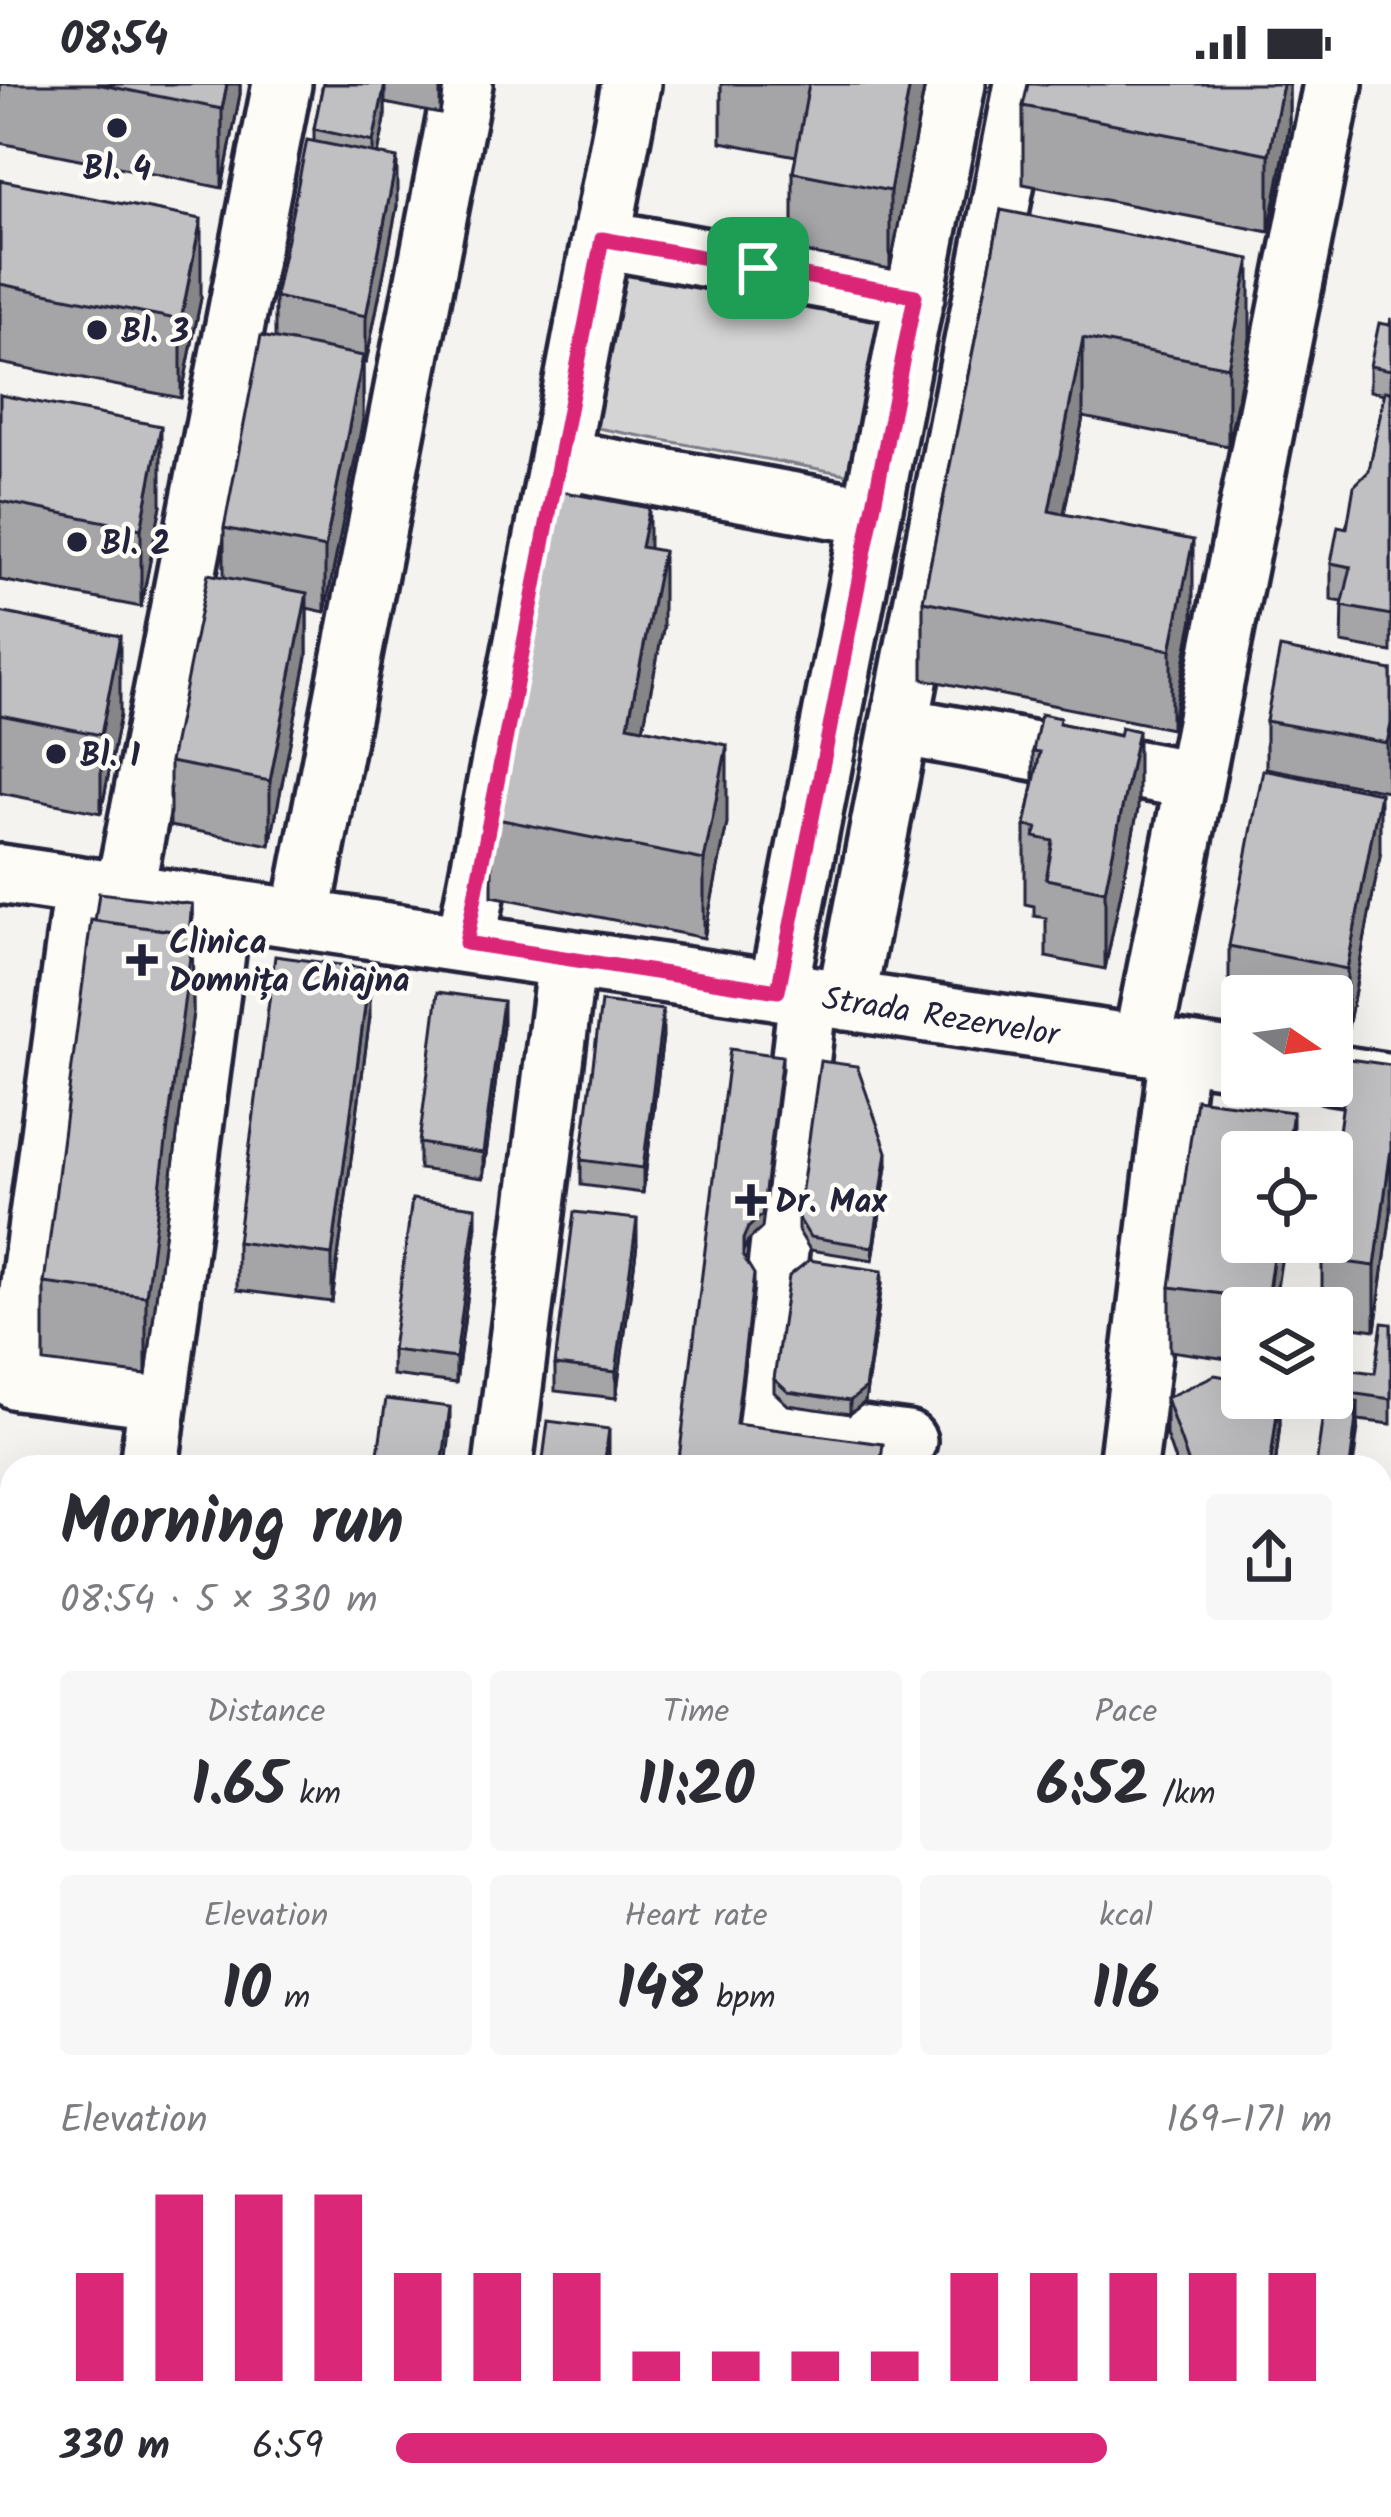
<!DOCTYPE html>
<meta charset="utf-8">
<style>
body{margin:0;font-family:Kalam,sans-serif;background:#f7f7f7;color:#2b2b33;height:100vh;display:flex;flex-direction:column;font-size:45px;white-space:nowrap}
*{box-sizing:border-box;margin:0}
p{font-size:39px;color:#7c7c81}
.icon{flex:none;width:66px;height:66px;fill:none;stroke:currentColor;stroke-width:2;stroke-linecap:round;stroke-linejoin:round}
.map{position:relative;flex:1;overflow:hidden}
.drawer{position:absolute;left:0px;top:1371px;width:1392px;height:1062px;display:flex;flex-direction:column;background:#fff;border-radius:36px 36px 0 0;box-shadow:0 12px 48px #0002}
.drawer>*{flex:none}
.needle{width:78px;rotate:103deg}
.fabs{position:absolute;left:1221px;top:891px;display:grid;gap:24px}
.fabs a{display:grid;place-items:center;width:132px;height:132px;border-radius:12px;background:#fff;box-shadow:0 12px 48px #0002;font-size:60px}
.pin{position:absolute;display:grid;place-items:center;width:102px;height:102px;color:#fff;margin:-51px;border-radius:24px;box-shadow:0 6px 18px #0006}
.round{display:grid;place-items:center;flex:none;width:126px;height:126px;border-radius:12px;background:#f7f7f7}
.headline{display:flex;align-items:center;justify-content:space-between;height:204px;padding:0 60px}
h1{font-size:66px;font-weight:700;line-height:90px}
.figures{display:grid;grid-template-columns:repeat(3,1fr);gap:18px;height:204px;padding:12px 60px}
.figures div{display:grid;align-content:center;border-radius:12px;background:#f7f7f7;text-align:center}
.figures b{font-size:60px;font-weight:700}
.figures small{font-size:33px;font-weight:400}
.figures p{font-size:33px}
.chart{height:336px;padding:24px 60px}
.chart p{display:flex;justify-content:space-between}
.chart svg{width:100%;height:216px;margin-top:12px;stroke:#db2777;stroke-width:6}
ul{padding:0 60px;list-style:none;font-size:39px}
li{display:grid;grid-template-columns:192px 144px 1fr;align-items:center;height:90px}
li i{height:30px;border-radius:15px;background:#db2777}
.status{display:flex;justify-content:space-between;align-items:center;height:84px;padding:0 60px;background:#fff;direction:ltr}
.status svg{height:33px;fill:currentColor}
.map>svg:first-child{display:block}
.green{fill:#d5d4d5;stroke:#7c7b88;stroke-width:3}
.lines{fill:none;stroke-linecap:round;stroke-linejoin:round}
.minor-casing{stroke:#22223b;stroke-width:66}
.minor{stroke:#fdfcf7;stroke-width:57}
.wall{fill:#a5a4a7;stroke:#22223b;stroke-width:3}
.shaded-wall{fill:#868688;stroke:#22223b;stroke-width:3}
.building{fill:#c0bfc2;stroke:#22223b;stroke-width:3}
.route-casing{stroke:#fff;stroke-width:24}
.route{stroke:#db2777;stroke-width:15}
.poi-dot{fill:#22223b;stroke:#fdfcf7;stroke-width:4.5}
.labels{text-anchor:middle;stroke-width:9;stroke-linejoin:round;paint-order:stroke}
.poi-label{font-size:33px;font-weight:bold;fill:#22223b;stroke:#fdfcf7;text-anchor:start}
.street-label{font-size:33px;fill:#22223b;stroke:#fdfcf7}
</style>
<div class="status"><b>08:54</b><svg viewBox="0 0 49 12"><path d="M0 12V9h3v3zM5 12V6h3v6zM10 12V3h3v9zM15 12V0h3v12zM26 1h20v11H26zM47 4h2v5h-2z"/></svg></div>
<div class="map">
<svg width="1391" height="2433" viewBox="0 0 1391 2433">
<rect width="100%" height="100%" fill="#f4f3ef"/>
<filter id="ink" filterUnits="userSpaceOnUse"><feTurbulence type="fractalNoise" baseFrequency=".00833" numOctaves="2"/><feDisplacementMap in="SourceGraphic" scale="24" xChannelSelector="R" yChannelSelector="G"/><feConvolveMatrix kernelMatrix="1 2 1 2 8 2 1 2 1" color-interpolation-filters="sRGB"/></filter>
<g filter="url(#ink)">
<path class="green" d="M623,178L882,227L851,391L592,343Z"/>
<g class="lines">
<g class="minor-casing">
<path id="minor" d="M602,155L915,212
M560,375L871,432
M899,642L1193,696
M0,790L1242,976
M83,803L17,1296L156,1314
M124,809L282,0
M301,835L463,0
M466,859L631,0
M778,907L956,0
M808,911L763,1307L765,1328L771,1339L907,1357
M846,917L1024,0
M1142,961L1333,0
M1332,990L1391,999
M149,1383L222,823
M503,1383L567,875
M1128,1383L1179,967
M1380,1906L1391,1829
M280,2433L282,2421
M560,2433L563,2421
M771,2433L774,2421
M819,2433L822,2421
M1030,2433L1033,2421"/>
</g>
<use href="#minor" class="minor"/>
</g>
<path class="wall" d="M0,0H240V10L222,104L0,59Z
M323,0H444L440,30L385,19V35L378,70L397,122L366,279H363V335L325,528L307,524V572L270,761L170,742V678L224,493V444L275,254V213L314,57V45Z
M721,0H925L890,185L793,166V88L796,72L721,58Z
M1289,0V43L1269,148L1023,100V22Z
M0,96L201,214L181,314L0,279Z
M1001,126L1250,254L1228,362L1083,333L1064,430L1193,534L1171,645L923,595V517Z
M1391,234V568L1342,559L1343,518L1331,516V479L1369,387L1385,310L1370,307V282L1390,241Z
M0,311L161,421L141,523L0,496Z
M0,528L120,631L101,729L0,709Z
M663,545L643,644L727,739L704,854L492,812V734Z
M1391,586V688L1387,707L1266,684V637Z
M1060,640L1138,725L1105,885L1046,873V834L1034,832V822L1025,820V742L1033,702V667Z
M1380,772L1347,949L1332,946V912H1242V929L1229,926V862Z
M192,820L193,928L146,1291L44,1278V1199Z
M370,932L332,1218L237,1206V1158Z
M503,942L483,1094L419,1085V1059Z
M663,952L643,1109L581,1101V1076Z
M1391,981V1128L1375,1246L1332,1240V1224H1322V1175Z
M1293,1068L1274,1224H1242V1277L1170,1267V1203Z
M887,1082L873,1176L810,1166L798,1146V1133Z
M476,1149L456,1299L392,1291V1266Z
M637,1160L616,1314L555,1307V1281Z
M882,1200L865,1318L850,1330L788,1321L774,1308V1295Z
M1391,1240V1340L1358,1336V1344L1350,1317V1309L1375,1289Z
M1166,1314H1280V1340L1275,1383H1177L1166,1351Z
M1380,1397L1391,1399V1499L1380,1498Z
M0,1444L12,1446V1826L0,1825Z"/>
<path class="shaded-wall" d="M227,0H240V10L222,104V25Z
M385,0V35L373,95V58Z
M440,0H444L440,30Z
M910,0H925L890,185V107Z
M1283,0H1289V43L1269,148V70Z
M397,74V122L366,279V232Z
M201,135V214L181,314V236Z
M1250,175V254L1228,362V283Z
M1083,254V333L1049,505V427Z
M363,272V335L325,528V464Z
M161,342V421L141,523V445Z
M649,424V503L641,463Z
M1193,456V534L1171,645V566Z
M663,467V545L628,720V641Z
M307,509V572L270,761V697Z
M120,552V631L101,729V651Z
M1391,640V688L1387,707V659Z
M1138,647V725L1105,885V807Z
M727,661V739L704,854V776Z
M1380,709V772L1347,949V885Z
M192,820L193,928L146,1291V1212Z
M370,885V932L332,1218V1171Z
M503,917V942L483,1094V1069Z
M663,926V952L643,1109V1084Z
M782,972V985L762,1144L748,1157L743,1168V1155Z
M1293,1028V1068H1287Z
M1391,1065V1128L1375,1246V1182Z
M887,1068V1082L873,1176V1163Z
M476,1123V1149L456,1299V1274Z
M637,1135V1160L616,1314V1288Z
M1275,1158H1284L1274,1224H1267Z
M882,1187V1200L865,1318L850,1330V1317Z
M754,1190V1203L736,1353V1340Z
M1279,1314L1280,1340L1275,1383H1270Z
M1358,1318V1344L1353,1383H1350Z
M450,1323V1349L446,1383H442Z
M609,1345V1371L607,1383H604Z
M1387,1576V1602L1380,1660V1634Z
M424,2421H434L431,2433H421Z
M691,2421H702L699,2433H689Z
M959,2421H976L974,2433H957Z
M1244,2421H1252L1250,2433H1241Z"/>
<path class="building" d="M97,0H227L222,25Z
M323,0H385L373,58L314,45Z
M809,0H910L890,107L793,88Z
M1028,0H1283L1269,70L1023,22Z
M307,56L397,74L366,232L275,213Z
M0,96L201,135L181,236L0,200Z
M1001,126L1250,175L1228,283L1083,254L1049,427L1193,456L1171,566L923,517Z
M1391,234V286L1370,282L1379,239L1390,241Z
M261,252L363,272L325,464L224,444Z
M1385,307L1391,308V531L1342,522L1351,483L1331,479L1338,442L1347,444L1354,402L1369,387Z
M0,311L161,342L141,445L0,417Z
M558,407L649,424L641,463L663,467L628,641L727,661L704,776L492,734Z
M208,490L307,509L270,697L170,678Z
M0,528L120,552L101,651L0,631Z
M1280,564L1391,586V640L1387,659L1266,637Z
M1041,630L1060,634L1059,639L1119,652L1121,643L1138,647L1105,807L1046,795L1053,757L1034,753L1037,744L1025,742L1040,668L1033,667Z
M1263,686L1380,709L1347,885L1229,862Z
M99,809L192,820L189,849L95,837Z
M91,836L193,850L146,1212L44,1199Z
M275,872L370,885L332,1171L237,1158Z
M438,908L503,917L483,1069L419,1059Z
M601,918L663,926L643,1084L581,1076Z
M730,965L782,972L762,1131L748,1144L743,1155V1172L754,1190L736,1340L883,1360L880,1383H678Z
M1349,975L1391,981V1065L1375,1182L1322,1175L1324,1158H1332V1098Z
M820,977L857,982L887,1068L873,1163L810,1153L798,1133Z
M1196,1015L1293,1028L1287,1068H1242V1158H1275L1267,1216L1170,1203Z
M412,1115L476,1123L456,1274L392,1266Z
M574,1128L637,1135L616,1288L555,1281Z
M809,1176L882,1187L865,1305L850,1317L788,1308L774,1295L789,1192Z
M1382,1239L1391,1240V1315L1350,1309L1352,1286L1375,1289Z
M1215,1291L1242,1296V1314H1279L1270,1383H1190L1166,1314Z
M1325,1314L1358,1318L1350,1383H1316Z
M386,1315L450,1323L442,1383H376Z
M548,1337L609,1345L604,1383H542Z
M1380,1397L1391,1399V1474L1380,1472Z
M0,1444L12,1446V1515L0,1514Z
M0,1536L12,1537V1748L0,1746Z
M1380,1575L1387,1576L1380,1634Z
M328,2421H424L421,2433H325Z
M596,2421H691L689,2433H594Z
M854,2421H959L957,2433H851Z
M1133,2421H1244L1241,2433H1131Z"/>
</g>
<g class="lines" filter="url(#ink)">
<g class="route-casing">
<path id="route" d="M602,155L915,212L778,907L466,859Z"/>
</g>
<use href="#route" class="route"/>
</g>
<g class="poi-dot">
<circle cx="117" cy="44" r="12"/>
<circle cx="97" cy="246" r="12"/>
<circle cx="77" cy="458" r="12"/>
<circle cx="56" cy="670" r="12"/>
<path d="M136 858h12v12h12v12h-12v12h-12v-12h-12v-12h12z"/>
<path d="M745 1098h12v12h12v12h-12v12h-12v-12h-12v-12h12z"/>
</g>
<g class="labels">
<g class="poi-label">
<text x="117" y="95" text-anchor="middle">Bl. 4</text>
<text x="121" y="258">Bl. 3</text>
<text x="101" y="470">Bl. 2</text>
<text x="80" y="682">Bl. 1</text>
<text x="169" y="869">Clinica<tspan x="169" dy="38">Domnița Chiajna</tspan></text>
<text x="775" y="1128">Dr. Max</text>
</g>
<g class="street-label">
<text transform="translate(941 931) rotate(9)" y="12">Strada Rezervelor</text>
</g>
</g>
</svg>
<div class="fabs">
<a><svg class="needle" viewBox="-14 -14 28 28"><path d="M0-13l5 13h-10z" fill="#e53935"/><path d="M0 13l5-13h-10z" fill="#7c7c81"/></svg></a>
<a><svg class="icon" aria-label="locate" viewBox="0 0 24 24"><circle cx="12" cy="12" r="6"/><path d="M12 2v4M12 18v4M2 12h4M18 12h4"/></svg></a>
<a><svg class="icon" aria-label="layers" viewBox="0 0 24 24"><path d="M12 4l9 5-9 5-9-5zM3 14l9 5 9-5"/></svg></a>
</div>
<div class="pin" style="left:758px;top:184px;background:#1e9e55"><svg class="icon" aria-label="arrive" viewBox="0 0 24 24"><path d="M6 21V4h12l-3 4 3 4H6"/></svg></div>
<section class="drawer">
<div class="headline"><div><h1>Morning run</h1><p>08:54 · 5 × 330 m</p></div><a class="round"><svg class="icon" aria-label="share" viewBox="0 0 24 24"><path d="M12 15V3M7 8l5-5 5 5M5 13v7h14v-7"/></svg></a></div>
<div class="figures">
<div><p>Distance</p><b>1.65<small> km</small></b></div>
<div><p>Time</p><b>11:20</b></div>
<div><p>Pace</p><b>6:52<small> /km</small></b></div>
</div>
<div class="figures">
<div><p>Elevation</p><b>10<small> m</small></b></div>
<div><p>Heart rate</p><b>148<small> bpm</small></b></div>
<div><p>kcal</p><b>116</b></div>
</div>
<div class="chart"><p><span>Elevation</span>169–171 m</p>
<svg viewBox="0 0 160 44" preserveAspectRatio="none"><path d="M5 44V22M15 44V6M25 44V6M35 44V6M45 44V22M55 44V22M65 44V22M75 44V38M85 44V38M95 44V38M105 44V38M115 44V22M125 44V22M135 44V22M145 44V22M155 44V22"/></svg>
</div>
<ul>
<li><b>330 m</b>6:59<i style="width:76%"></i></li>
</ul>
</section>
</div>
